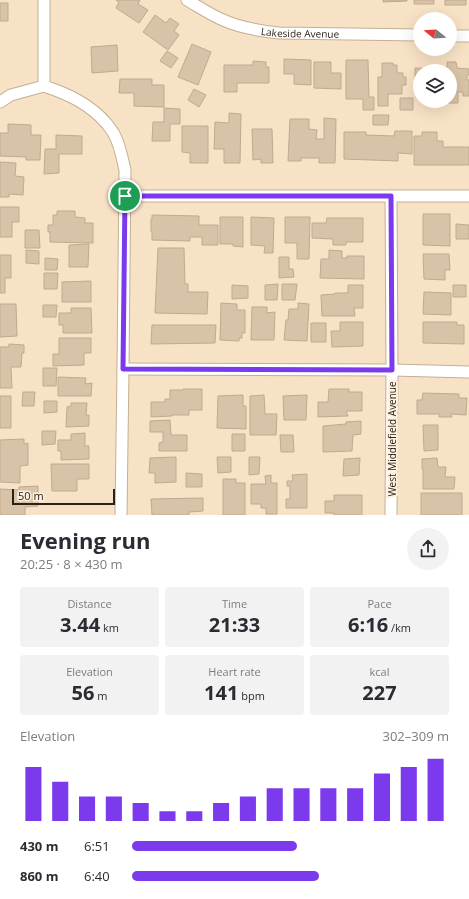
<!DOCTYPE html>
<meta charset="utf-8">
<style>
body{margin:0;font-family:"Open Sans",sans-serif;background:#f2f2f3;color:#2b2b33;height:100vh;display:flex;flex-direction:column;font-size:15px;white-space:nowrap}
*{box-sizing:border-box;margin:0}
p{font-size:13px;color:#7c7c81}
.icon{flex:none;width:22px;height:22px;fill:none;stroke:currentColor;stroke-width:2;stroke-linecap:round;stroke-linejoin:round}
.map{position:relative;height:515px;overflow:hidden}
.side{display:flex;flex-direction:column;background:#fff;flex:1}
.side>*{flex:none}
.needle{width:26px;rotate:288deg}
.controls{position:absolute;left:413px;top:12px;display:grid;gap:8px}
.controls a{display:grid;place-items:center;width:44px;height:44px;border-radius:50%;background:#fff;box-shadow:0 4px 16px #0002;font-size:20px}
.scale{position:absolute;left:12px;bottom:10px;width:103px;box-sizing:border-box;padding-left:4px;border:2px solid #2a2217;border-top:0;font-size:11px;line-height:14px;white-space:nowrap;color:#2a2217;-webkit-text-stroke:3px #fff1e0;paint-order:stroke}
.pin{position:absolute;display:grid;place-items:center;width:34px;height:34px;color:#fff;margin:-17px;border:2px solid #fff;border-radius:50%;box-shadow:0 1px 4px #0007}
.round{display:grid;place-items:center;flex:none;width:42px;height:42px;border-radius:21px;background:#f2f2f3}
.overview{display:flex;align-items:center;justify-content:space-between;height:68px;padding:0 20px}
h1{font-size:22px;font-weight:700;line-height:30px}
.stats{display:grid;grid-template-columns:repeat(3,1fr);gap:6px;height:68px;padding:4px 20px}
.stats div{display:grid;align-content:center;border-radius:4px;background:#f2f2f3;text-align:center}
.stats b{font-size:20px;font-weight:700}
.stats small{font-size:11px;font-weight:400}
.stats p{font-size:11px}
.chart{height:112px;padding:8px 20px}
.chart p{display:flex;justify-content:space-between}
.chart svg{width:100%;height:72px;margin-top:4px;stroke:#7c3aed;stroke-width:6}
ul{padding:0 20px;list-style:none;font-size:13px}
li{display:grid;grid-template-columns:64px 48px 1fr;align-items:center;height:30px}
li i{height:10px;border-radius:5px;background:#7c3aed}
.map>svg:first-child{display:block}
.building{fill:#d9c3a8;stroke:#bfaa8f}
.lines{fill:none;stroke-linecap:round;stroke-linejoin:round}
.street-casing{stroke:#c4af94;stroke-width:13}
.street{stroke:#fff;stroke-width:11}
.route-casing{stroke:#fff;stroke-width:8}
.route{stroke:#7c3aed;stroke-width:5}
.labels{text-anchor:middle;stroke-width:4;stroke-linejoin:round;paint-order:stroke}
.street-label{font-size:10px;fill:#2a2217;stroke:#fff1e0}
</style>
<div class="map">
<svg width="469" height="515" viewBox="0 0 469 515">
<rect width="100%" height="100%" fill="#f8e2c6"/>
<path class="building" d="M116,0H140L138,4L148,10L139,23L116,8L119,2Z
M383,0H407V1L383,2Z
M414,0H434V4H414Z
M445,0H466V5H445Z
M0,3H8V21H0Z
M155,15L166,23L170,18L179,24L174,31L179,35L168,50L143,32Z
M192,44L211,52L198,85L178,77Z
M117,45L118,71L92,73L91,47Z
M167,51L178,58L171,68L160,61Z
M284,59L311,60V85L294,84V74H284Z
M346,60H368L369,97H374V110H363V99H346Z
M253,61L266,62V67H269V83H237V92H224V65H253Z
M314,62H331V73H341V89L314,88Z
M447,62H456L457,68L469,69V75H467V80H469V96H463V92H458V103H446V101H450V71H447Z
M382,63H393V65H397V73H403V77H406V85H402V94H388V106H378V77H382Z
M415,68L440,69V71H420V95L416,94L417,78H415Z
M120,79H152V85H164V107L134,106V93H119Z
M194,89L206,95L199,107L188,100Z
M400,98H413V110H400Z
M164,108L180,109V124H170V141H152L153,122H164Z
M229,113L241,114L240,163H224V149H214L215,122L229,123Z
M373,115H389L388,125H373Z
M324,118L336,119L335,163H319V158H301V161H288L290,119H309V129L317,130L316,139H324Z
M8,124L31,125V135H41L40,160H26V157L0,156V133H8Z
M182,126H208V163H190V153L182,152Z
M252,129H272L273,163H261V159L253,160Z
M395,131H412V154L398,153V161L344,159V132H366V135L394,136Z
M422,132H437V141H443V147H469V165H414V136H422Z
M56,135L82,136V154H59V173L44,174L45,149H56Z
M0,162L16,163L15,176L24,177L23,195L9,194V197H0Z
M0,207H19V222H12V237H0Z
M57,211H75V217L85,218V223H93V243L50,242V232H48V225H53V215H57Z
M423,214H450V246L423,245Z
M152,215L199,216V225H218V245H202V237H190V241L152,240V232H151V219H152Z
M220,217H243V247L233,246V244H220Z
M251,217L274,218L273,253H264L265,246L251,245Z
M285,217H310L309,259H297V243H285Z
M327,218H363V242H346V245H333V239L312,238V223H326Z
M456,224L469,225V239H456Z
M25,230H39L40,248H25Z
M89,244L88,267H69V245Z
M158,248H184L185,284H188V292H208L207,314L155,313Z
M26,250L39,251V264L26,263Z
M329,250L342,251V258H347V256H364V279L320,278L321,259H329Z
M423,254H449L450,270H445V280L424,279Z
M0,255H11V278H5V293H0Z
M279,257H289V269H293L294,277L279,278Z
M45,258L58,259L57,270H45Z
M44,273H58L57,289H44Z
M91,281V302H62V282Z
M278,284L277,300H265V285Z
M282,284H297L295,300H282Z
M232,285L248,286V298L232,299Z
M348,285H363V308H354L355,316H322L321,295L335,294V293H348Z
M453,285H466V297H453Z
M424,292L451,293V315L423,314Z
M221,303L237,304V310H245V333H242V338H239V341L220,340Z
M298,303L309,304L307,341L284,340L286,320H288L289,309H298Z
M0,304H16L17,336L0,337Z
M43,305H57L56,317H43Z
M252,307H267V313L275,312L274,340H251Z
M71,308H91L92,333H63V325H59V313H71Z
M340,322H363V346L332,347L331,331H340Z
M423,322H457V325H464V344L423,343Z
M311,323H326V342H311Z
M152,325H216L215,343L151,344Z
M59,338H91V353H84V365L53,366V354H59Z
M9,344L24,345V353H22L21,367H11L12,388H0V347H9Z
M43,368H57L56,386H43Z
M58,377L86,378L85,384L92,383L91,396H58Z
M183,389H202V410H189V415H172V416L151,417V402H165V399H170V390H183Z
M329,389H349V392H362V411H346L348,416L318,417V402H328Z
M23,392H35L34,406H22Z
M423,393L459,394V398H467L466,415L451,414L452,417H439V414H417V400H422Z
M243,395V406H246V429L217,428L218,396Z
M264,395L265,414H277L276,435H250V396Z
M307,395L306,420H284L283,396Z
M0,396H11V428H0Z
M44,401H57V412L44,413Z
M71,403H87L86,415H89V426L66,427L67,407L71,406Z
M170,420L171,435H187V451H159V443L163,442V432H150V421Z
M361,421V434L353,435L352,451L323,452V426L346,424V422Z
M423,425H438V450L424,451Z
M42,431H56L55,444L42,445Z
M85,433V446H89V459L61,460V451H58V440H71V434Z
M232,434H245V451H232Z
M280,435H293L294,452H281Z
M24,439V444L28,443V465L20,466V483L0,482V440Z
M176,457V482L155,483V473H149L150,458Z
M217,457H231V472L218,473Z
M249,457H260L259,474L249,475Z
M360,458L359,475L343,476L344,459Z
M437,458L438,467H446L445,477H455L454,489H423V469H422V459Z
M51,464H89V479H77V491H52Z
M186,473L202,474V487H186Z
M307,474V508H286V499H290V486H287V481H293L292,475Z
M271,475V483H277V514H266V508H261V504H251V484H266L265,476Z
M223,479H236V483H245V515H223Z
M38,486V506L25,507V515H0V489L19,490V487Z
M421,493H462V515H421Z
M334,495H362V515H334V513H325V501H334Z
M203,498V511L189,512V515H152L151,499Z"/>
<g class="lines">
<g class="street-casing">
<g id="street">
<path d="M44,0V86C68,94 90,104 107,124C109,127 112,130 114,134C120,145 122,157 125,170L123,369L121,515"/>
<path id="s1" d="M187,0C199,7 211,15 223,20C241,28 260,31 279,33L420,35"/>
<path d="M450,36H469"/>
<path d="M0,102L11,95L44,86"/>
<path d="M125,196H469"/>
<path d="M391,196L392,370L391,515"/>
<path d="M123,369L392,370L469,372"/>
</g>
</g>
<use href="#street" class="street"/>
</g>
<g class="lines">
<g class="route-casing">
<path id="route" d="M125,196H391L392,370L123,369Z"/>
</g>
<use href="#route" class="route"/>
</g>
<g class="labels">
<g class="street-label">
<text dy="4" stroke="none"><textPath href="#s1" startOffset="120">Lakeside Avenue</textPath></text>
<text transform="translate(392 439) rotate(-90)" y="4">West Middlefield Avenue</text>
</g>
</g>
</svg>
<div class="controls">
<a><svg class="needle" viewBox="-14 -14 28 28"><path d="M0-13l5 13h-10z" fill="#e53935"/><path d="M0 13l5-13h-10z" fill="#7c7c81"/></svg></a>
<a><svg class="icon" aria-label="layers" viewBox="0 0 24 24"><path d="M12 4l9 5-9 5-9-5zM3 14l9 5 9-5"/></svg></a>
</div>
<div class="scale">50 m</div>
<div class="pin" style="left:125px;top:196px;background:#1e9e55"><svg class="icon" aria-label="arrive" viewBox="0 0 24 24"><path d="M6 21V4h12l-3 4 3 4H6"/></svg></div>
</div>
<section class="side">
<div class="overview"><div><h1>Evening run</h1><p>20:25 · 8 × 430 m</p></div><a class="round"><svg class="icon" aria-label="share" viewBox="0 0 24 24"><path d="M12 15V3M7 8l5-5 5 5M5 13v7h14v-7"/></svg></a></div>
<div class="stats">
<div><p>Distance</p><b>3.44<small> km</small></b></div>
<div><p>Time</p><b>21:33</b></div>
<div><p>Pace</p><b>6:16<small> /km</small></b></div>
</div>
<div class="stats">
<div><p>Elevation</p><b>56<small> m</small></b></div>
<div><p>Heart rate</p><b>141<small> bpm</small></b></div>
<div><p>kcal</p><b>227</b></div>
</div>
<div class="chart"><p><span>Elevation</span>302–309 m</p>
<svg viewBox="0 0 160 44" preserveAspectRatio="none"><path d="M5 44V11M15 44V20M25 44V29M35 44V29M45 44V33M55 44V38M65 44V38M75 44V33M85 44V29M95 44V24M105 44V24M115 44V24M125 44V24M135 44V15M145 44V11M155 44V6"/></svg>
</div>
<ul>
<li><b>430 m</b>6:51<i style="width:52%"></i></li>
<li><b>860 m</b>6:40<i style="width:59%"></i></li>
</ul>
</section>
